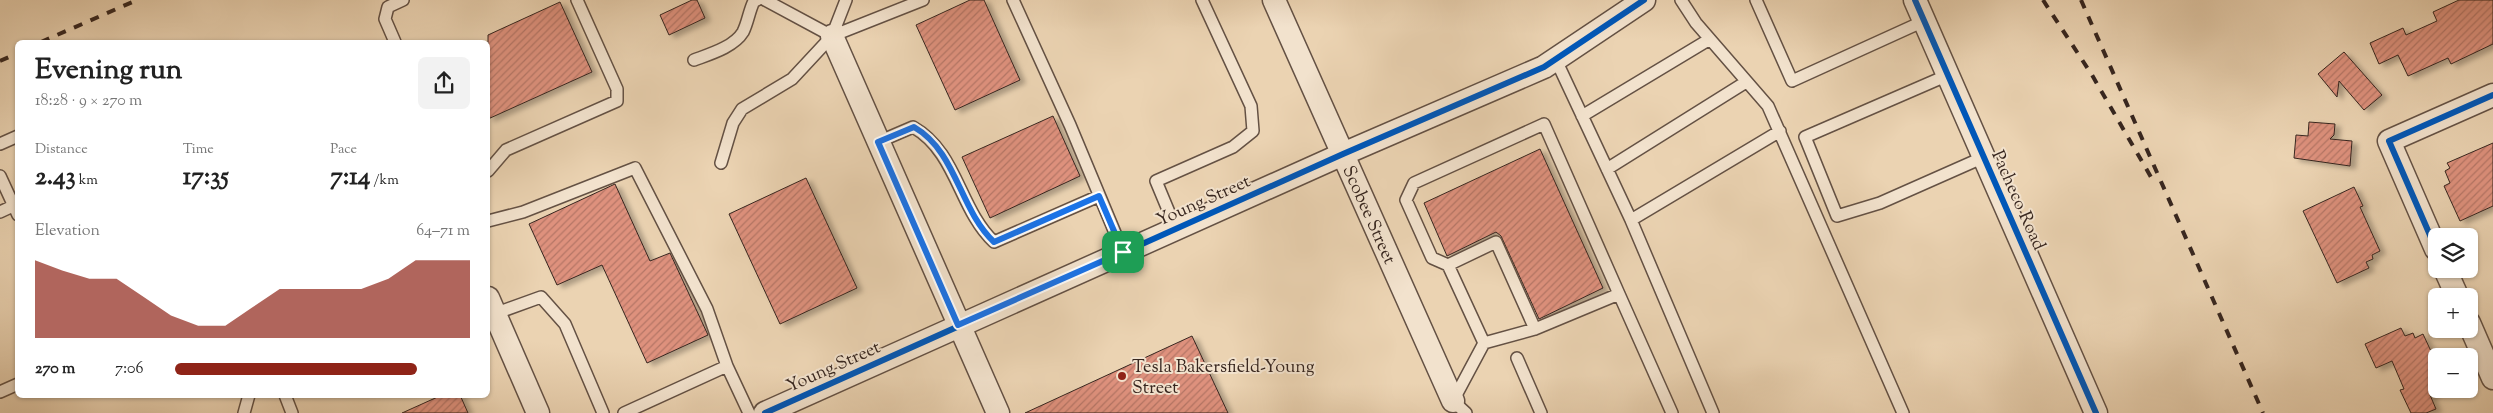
<!DOCTYPE html>
<meta charset="utf-8">
<style>
body{margin:0;font-family:"Sorts Mill Goudy",serif;background:#f2f2f2;color:#222;height:100vh;display:flex;flex-direction:column;font-size:19px;white-space:nowrap}
*{box-sizing:border-box;margin:0}
p{font-size:16px;color:#767676}
.icon{flex:none;width:28px;height:28px;fill:none;stroke:currentColor;stroke-width:2;stroke-linecap:round;stroke-linejoin:round}
.map{position:relative;flex:1;overflow:hidden}
.side{position:absolute;left:15px;top:40px;width:475px;height:358px;display:flex;flex-direction:column;background:#fff;border-radius:8px;box-shadow:0 1px 4px #0004}
.side>*{flex:none}
.controls{position:absolute;left:2428px;top:228px;display:grid;gap:10px}
.controls a{display:grid;place-items:center;width:50px;height:50px;border-radius:8px;background:#fff;box-shadow:0 1px 4px #0004;font-size:25px}
.pin{position:absolute;display:grid;place-items:center;width:42px;height:42px;color:#fff;margin:-21px;border-radius:10px;box-shadow:0 2px 8px #0006}
.round{display:grid;place-items:center;flex:none;width:52px;height:52px;border-radius:8px;background:#f2f2f2}
.summary{display:flex;align-items:center;justify-content:space-between;height:85px;padding:0 20px}
h1{font-size:28px;font-weight:700;line-height:38px}
.stats{display:grid;grid-template-columns:repeat(3,1fr);gap:8px;height:85px;padding:5px 20px}
.stats div{display:grid;align-content:center}
.stats b{font-size:25px;font-weight:700}
.stats small{font-size:14px;font-weight:400}
.stats p{font-size:14px}
.chart{height:140px;padding:10px 20px}
.chart p{display:flex;justify-content:space-between}
.chart svg{width:100%;height:90px;margin-top:5px;fill:#8f2418;opacity:.7}
ul{padding:0 20px;list-style:none;font-size:16px}
li{display:grid;grid-template-columns:80px 60px 1fr;align-items:center;height:38px}
li i{height:12px;border-radius:6px;background:#8f2418}
.map>svg:first-child{display:block}
.building{fill:url(#building-hatch);stroke:#37261f;filter:url(#shadow)}
.lines{fill:none;stroke-linecap:round;stroke-linejoin:round}
.service-casing{stroke:#645144;stroke-width:14}
.minor-casing{stroke:#645144;stroke-width:25}
.service{stroke:#f2e2cd;stroke-width:11}
.minor{stroke:#f2e2cd;stroke-width:22}
.rail{stroke:#37261f;stroke-width:4;stroke-dasharray:9 9;stroke-linecap:butt}
.cycleway-casing{stroke:#f2e2cd;stroke-width:9}
.cycleway{stroke:#0057b8;stroke-width:6}
.route-casing{stroke:#fff;stroke-width:10}
.route{stroke:#1a73e8;stroke-width:6}
.poi-dot{fill:#8f2418;stroke:#f2e2cd;stroke-width:2}
.labels{text-anchor:middle;stroke-width:4;stroke-linejoin:round;paint-order:stroke}
.street-label{font-size:18px;fill:#37261f;stroke:#f2e2cd}
.poi-label{font-size:18px;fill:#37261f;stroke:#f2e2cd;text-anchor:start}
</style>
<div class="map">
<svg width="2493" height="413" viewBox="0 0 2493 413">
<defs>
<pattern id="building-hatch" width="6" height="6" patternUnits="userSpaceOnUse" patternTransform="scale(1.25)"><rect width="6" height="6" fill="#de917d"/><path d="M-1 1l2-2M0 6l6-6M5 7l2-2" fill="none" stroke="#b57666"/></pattern>
<filter id="shadow"><feDropShadow dx="5.5" dy="3" stdDeviation="2.5" flood-color="#0004"/></filter>
</defs>
<rect width="100%" height="100%" fill="#ebd3b2"/>
<filter id="stains"><feTurbulence type="fractalNoise" baseFrequency=".004" numOctaves="4"/><feColorMatrix values="0 0 0 0 .2 0 0 0 0 .09 0 0 0 0 .02 0 0 0 .5 -.17"/></filter>
<radialGradient id="worn" r=".72"><stop offset=".6" stop-color="#630" stop-opacity="0"/><stop offset="1" stop-color="#630" stop-opacity=".3"/></radialGradient>
<path class="building" d="M692,0H697L705,18L669,35L660,15Z
M970,0H984L1020,80L955,110L916,25Z
M2459,0H2493V44L2451,64L2448,58L2408,76L2398,55L2379,64L2370,43L2403,28L2406,35L2437,21L2433,12Z
M560,2L592,72L488,119V35Z
M2344,52L2382,95L2364,110L2339,81L2337,97L2318,74Z
M1053,116L1080,176L990,218L962,157Z
M2309,122L2335,124L2334,135L2330,139L2352,141L2350,166L2294,158L2296,135L2308,136Z
M2493,143V206L2460,221L2444,186L2450,183L2445,171L2450,168L2447,163Z
M1540,149L1603,288L1539,319L1501,236L1496,232L1447,256L1424,203Z
M806,178L857,288L780,324L729,214Z
M615,184L650,261L670,253L708,335L647,363L602,265L557,285L529,224Z
M2354,187L2363,206L2360,207L2380,251L2372,255L2373,259L2366,262L2369,268L2337,283L2303,211Z
M2401,328L2405,336L2413,333L2415,338L2423,334L2436,362V392L2430,395L2436,409L2426,413H2411L2400,390L2404,389L2392,361L2376,368L2365,344Z
M1192,336L1228,413H1025Z
M442,395H460L468,413H402Z"/>
<g class="lines">
<g class="service-casing">
<path id="service" d="M765,0L832,36L923,0
M1013,0L1070,125L1123,252
M1681,0L1696,23L1768,106L1903,413
M1756,0L1792,81L1924,21
M395,42L385,19L388,7L403,0
M694,60C710,54 734,47 743,32C748,22 749,11 754,1L757,0
M1556,60L1631,220L1713,413
M1948,75L1805,137L1837,216L1880,203L1984,157
M1582,116L1710,39
M878,142L913,127C957,152 959,209 994,242L1099,196
M0,144L18,136
M721,163L733,123L742,109L792,79L832,36L846,0
M1607,169L1746,82
M488,171L506,150L617,101V89L577,0
M0,176L18,215
M0,212L13,206
M1631,220L1780,131
M488,221L523,212L635,168L707,309L727,366
M1176,229L1156,181L1233,147L1253,131L1251,106L1202,0
M1448,265L1496,242L1535,329
M1619,294L1672,413
M494,314L541,297L565,324L603,413
M1517,358L1541,413
M0,392L18,384
M285,395L292,413
M244,413L249,395
M624,413L727,366L749,413
M1466,413L1453,401L1484,343L1535,329L1619,294L1544,124L1414,183L1406,200L1432,258L1448,265L1484,343"/>
</g>
<g class="minor-casing">
<g id="minor">
<path id="s1" d="M1274,0L1453,401"/>
<path d="M1915,0L2096,413"/>
<path d="M832,36L998,413"/>
<path d="M2436,249L2389,141L2493,95"/>
<path d="M2445,269L2457,296"/>
<path d="M488,298L538,413"/>
<path d="M2469,323L2493,378"/>
<path d="M765,413L1343,154L1544,67L1644,0"/>
</g>
</g>
<use href="#service" class="service"/>
<use href="#minor" class="minor"/>
<path class="rail" d="M2043,0L2092,75L2155,184
M2081,0L2263,413
M41,42L137,0
M0,61L18,53"/>
<g class="cycleway-casing">
<path id="cycleway" d="M1915,0L2096,413
M2436,249L2389,141L2493,95
M765,413L1343,154L1544,67L1644,0"/>
</g>
<use href="#cycleway" class="cycleway"/>
</g>
<g class="lines">
<g class="route-casing">
<path id="route" d="M914,127C957,152 959,209 994,242L1099,196L1123,252L958,325L878,142Z"/>
</g>
<use href="#route" class="route"/>
</g>
<circle class="poi-dot" cx="1122" cy="376" r="5"/>
<g class="labels">
<g class="street-label">
<text transform="translate(1203 200) rotate(-24)" y="6">Young Street</text>
<text transform="translate(2019 200) rotate(66)" y="6">Pacheco Road</text>
<text dy="6" stroke="none"><textPath href="#s1" startOffset="235">Scobee Street</textPath></text>
<text transform="translate(833 366) rotate(-24)" y="6">Young Street</text>
</g>
<g class="poi-label">
<text x="1132" y="372">Tesla Bakersfield-Young<tspan x="1132" dy="21">Street</tspan></text>
</g>
</g>
<rect width="100%" height="100%" filter="url(#stains)"/>
<rect width="100%" height="100%" fill="url(#worn)"/>
</svg>
<div class="controls">
<a><svg class="icon" aria-label="layers" viewBox="0 0 24 24"><path d="M12 4l9 5-9 5-9-5zM3 14l9 5 9-5"/></svg></a>
<a>+</a>
<a>−</a>
</div>
<div class="pin" style="left:1123px;top:252px;background:#1e9e55"><svg class="icon" aria-label="arrive" viewBox="0 0 24 24"><path d="M6 21V4h12l-3 4 3 4H6"/></svg></div>
<section class="side">
<div class="summary"><div><h1>Evening run</h1><p>18:28 · 9 × 270 m</p></div><a class="round"><svg class="icon" aria-label="share" viewBox="0 0 24 24"><path d="M12 15V3M7 8l5-5 5 5M5 13v7h14v-7"/></svg></a></div>
<div class="stats">
<div><p>Distance</p><b>2.43<small> km</small></b></div>
<div><p>Time</p><b>17:35</b></div>
<div><p>Pace</p><b>7:14<small> /km</small></b></div>
</div>
<div class="chart"><p><span>Elevation</span>64–71 m</p>
<svg viewBox="0 0 160 44" preserveAspectRatio="none"><path d="M0 44V6L10 11L20 15L30 15L40 24L50 33L60 38L70 38L80 29L90 20L100 20L110 20L120 20L130 15L140 6L150 6L160 6V44z"/></svg>
</div>
<ul>
<li><b>270 m</b>7:06<i style="width:82%"></i></li>
</ul>
</section>
</div>
